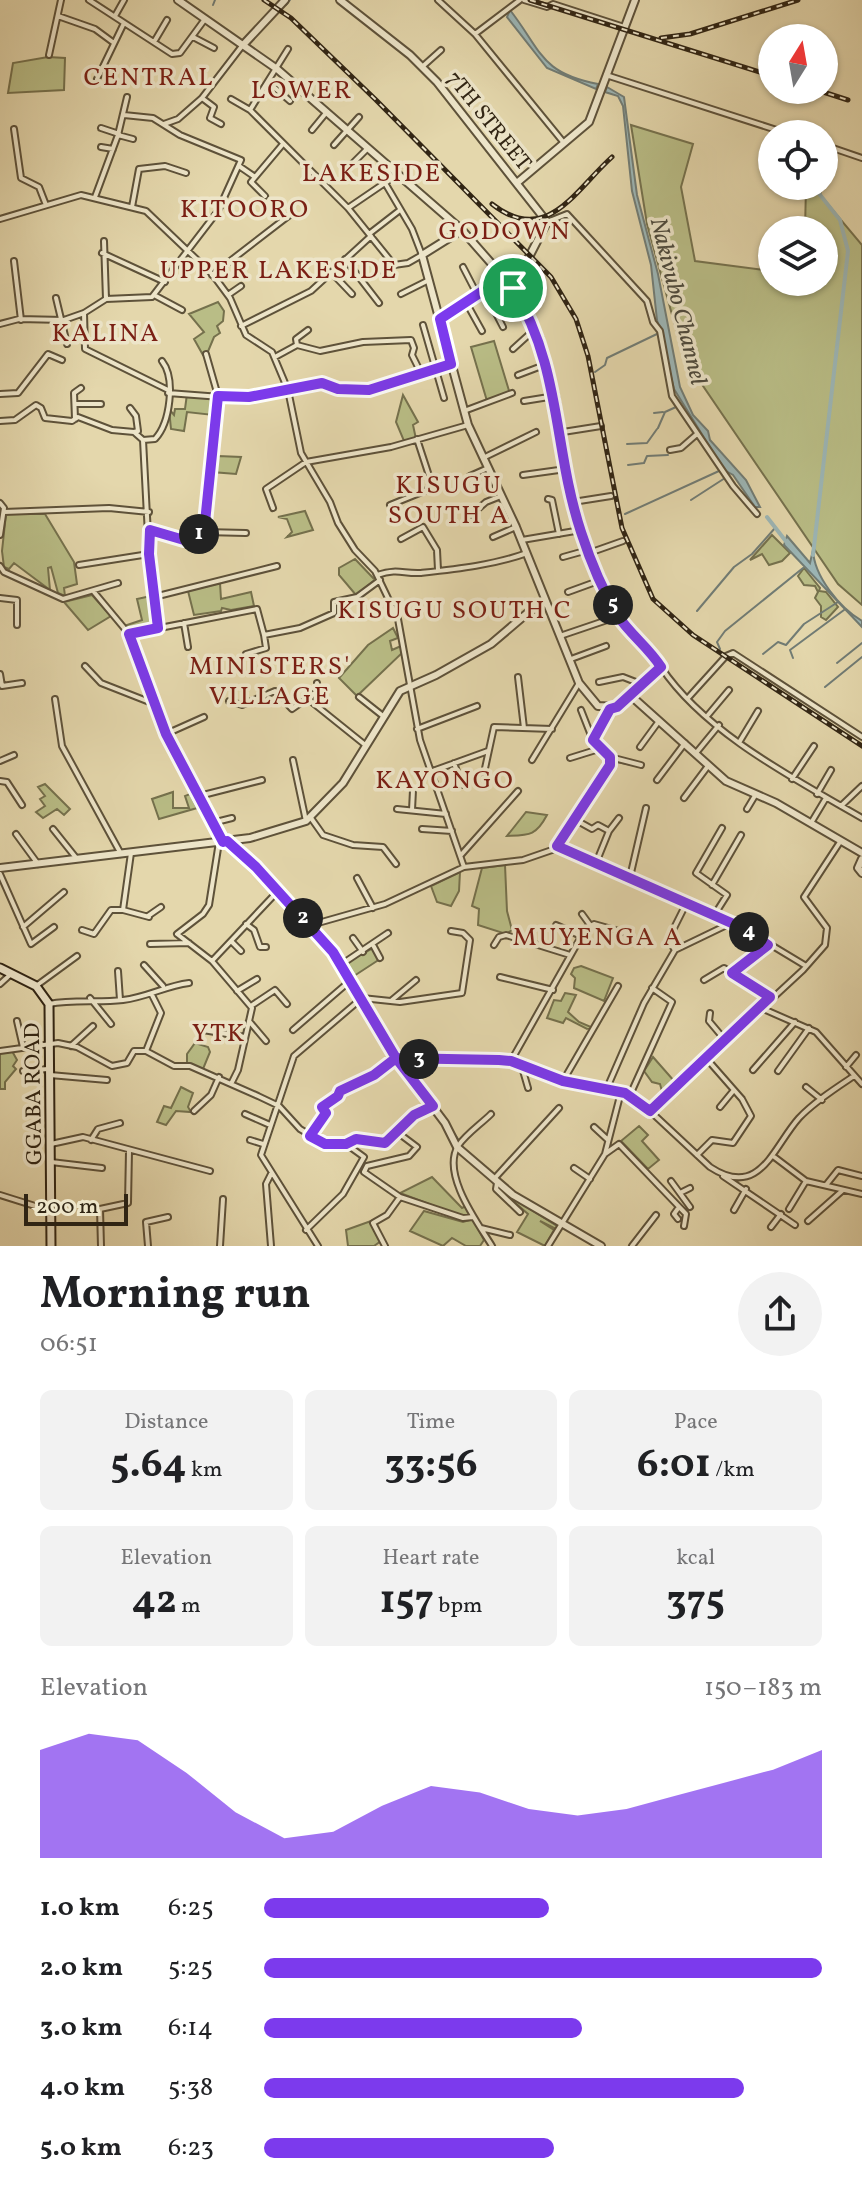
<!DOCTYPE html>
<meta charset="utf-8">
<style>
body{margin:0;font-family:Vollkorn,serif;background:#f2f2f2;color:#202124;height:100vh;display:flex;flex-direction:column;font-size:30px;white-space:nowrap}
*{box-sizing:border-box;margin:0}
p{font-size:26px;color:#757577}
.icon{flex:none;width:44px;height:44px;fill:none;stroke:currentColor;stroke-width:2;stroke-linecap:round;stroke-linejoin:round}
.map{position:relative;height:1246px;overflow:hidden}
.sheet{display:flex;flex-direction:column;background:#fff;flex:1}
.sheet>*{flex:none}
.needle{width:52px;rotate:11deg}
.tools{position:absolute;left:758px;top:24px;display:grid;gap:16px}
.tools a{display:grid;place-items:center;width:80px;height:80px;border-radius:50%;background:#fff;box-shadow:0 2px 6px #0004;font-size:40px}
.scale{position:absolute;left:24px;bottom:20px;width:104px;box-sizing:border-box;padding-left:8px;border:4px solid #312514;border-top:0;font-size:22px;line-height:28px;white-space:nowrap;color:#312514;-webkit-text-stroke:6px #ede5c9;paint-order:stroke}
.pin{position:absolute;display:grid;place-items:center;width:68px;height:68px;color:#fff;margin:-34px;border:4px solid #fff;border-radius:50%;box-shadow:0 2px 8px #0007}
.km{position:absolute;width:40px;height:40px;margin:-20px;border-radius:50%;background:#222;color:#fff;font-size:22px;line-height:40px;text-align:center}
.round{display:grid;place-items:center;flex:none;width:84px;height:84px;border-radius:42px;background:#f2f2f2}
.summary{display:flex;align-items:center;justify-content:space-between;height:136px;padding:0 40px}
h1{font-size:44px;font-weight:700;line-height:60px}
.metrics{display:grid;grid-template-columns:repeat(3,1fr);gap:12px;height:136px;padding:8px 40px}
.metrics div{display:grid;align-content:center;border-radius:12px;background:#f2f2f2;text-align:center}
.metrics b{font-size:40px;font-weight:700}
.metrics small{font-size:22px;font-weight:400}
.metrics p{font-size:22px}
.chart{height:224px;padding:16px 40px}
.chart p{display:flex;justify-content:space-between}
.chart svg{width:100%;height:144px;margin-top:8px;fill:#7c3aed;opacity:.7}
ul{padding:0 40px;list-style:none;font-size:26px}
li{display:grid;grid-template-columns:128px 96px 1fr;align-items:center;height:60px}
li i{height:20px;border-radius:10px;background:#7c3aed}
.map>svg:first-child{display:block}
.green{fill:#b9bd86;stroke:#75714d;stroke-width:2}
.water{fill:#9cb6b6;stroke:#717c75;stroke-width:2}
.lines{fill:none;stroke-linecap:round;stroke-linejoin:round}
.stream{stroke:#717c75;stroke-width:2}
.canal{stroke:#9cb6b6;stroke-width:4}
.minor-casing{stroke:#5e523a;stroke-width:8}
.tertiary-casing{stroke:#5e523a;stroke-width:10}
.secondary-casing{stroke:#312514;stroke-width:11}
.minor{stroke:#ede5c9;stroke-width:4}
.tertiary{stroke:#ede5c9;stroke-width:6}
.secondary{stroke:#ede5c9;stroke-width:7}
.rail-casing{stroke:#312514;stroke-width:5}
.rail{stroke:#ede5c9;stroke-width:2;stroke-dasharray:6;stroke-linecap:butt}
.route-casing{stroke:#fff;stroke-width:16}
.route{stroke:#7c3aed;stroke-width:10}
.labels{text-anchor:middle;stroke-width:7;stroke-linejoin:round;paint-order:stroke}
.street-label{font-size:22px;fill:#312514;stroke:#ede5c9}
.water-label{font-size:24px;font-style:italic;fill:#4c493c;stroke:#ede5c9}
.quarter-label{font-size:26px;letter-spacing:2px;fill:#7a1f14;stroke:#ede5c9}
</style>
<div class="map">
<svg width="862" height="1246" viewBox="0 0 862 1246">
<rect width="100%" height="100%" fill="#e4d7ac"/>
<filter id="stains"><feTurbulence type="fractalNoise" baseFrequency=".0025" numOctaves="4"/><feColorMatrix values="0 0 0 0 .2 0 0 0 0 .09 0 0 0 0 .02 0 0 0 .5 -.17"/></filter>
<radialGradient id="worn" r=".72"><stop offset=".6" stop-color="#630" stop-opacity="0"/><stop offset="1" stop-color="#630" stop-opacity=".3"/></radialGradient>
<path class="green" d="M48,57L65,58L64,90L8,93L13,63Z
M631,125L693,144L681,187L695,261L772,271V282H824V230H805L806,186H822L820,195L862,245V605L838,584L684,358L647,224Z
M218,302L224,311L223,321L217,326L220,333L214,337L207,354L203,355L194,339L204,332L189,314Z
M494,341L510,394L487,401L471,347Z
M187,394L214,398L213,415L187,412L184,431L171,429L169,409L174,415L175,409H185Z
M403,395L418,422L413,425L416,439L404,441L396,422Z
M218,456L241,457L236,474L212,472Z
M305,511L313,530L287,537L292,532L287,519L278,517Z
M6,514H45L74,562L77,584L64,588L65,596L58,593L51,567L48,568L50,590L14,563L9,569L4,567L2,551Z
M772,535L790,553L782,561L769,565L762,554L750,560Z
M355,559L375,580L356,595L339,575V568Z
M804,568L820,588L819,591L826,592L838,607L826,620L821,617V606L815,598L818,592L815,586L804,585L798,576Z
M220,583L221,599L251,592L254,606L231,610L222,608L221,611L194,615L188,591Z
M92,595L111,616L88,630L64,602Z
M151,596L154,624L131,630L127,625L142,620L137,599Z
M393,628L398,638L390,641L392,650L401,646L402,653L357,696L339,678L368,645Z
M45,784L70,809L64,815L57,809L43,818L36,812L45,806L40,799L45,796L38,787Z
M173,792V808H189L185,796L190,794L197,808L159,819L152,799Z
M526,812L547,815C536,836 529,835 507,836Z
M505,865L507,911L512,930L506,934L478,925L479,909L472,906L482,868Z
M460,872L459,891L451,906L437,902L431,886Z
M373,948L380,959L354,976L345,963Z
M581,966L613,978L604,1001L574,988L575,978L571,974L574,968Z
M565,993L576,995L568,1012L579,1022L591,1027L587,1029L566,1018L563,1023L547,1018L554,1000L561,1001Z
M195,1043L208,1047L210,1052L203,1069L187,1064V1054Z
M12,1051L17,1060L13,1066L16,1069L5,1082V1089H0V1052Z
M653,1057L675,1082L663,1095L660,1084L652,1082L644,1071Z
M181,1087L193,1093L188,1107L191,1112L176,1111L166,1125L157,1122L164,1106L171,1108Z
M639,1126L648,1135L642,1141L659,1160L648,1169L621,1141Z
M432,1177L462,1208L466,1206L471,1216L466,1218L400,1193Z
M500,1190L557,1226L556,1229L540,1221L554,1230L545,1246L517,1232L528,1214Z
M424,1211L463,1222L473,1219L484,1240L480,1246H466L452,1238L443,1246L410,1231Z
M371,1221L381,1241L374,1246H348L346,1230Z"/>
<path class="water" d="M510,10C542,51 540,73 598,84L596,89L547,68L507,17Z
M607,87L624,97L637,195L658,274L680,387L693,415L708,431L710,440L746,480L760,507H755L733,475L724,470L674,389L657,320L651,265L632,191L623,106L618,96L605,92Z
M787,536L810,563L813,550C814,576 839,607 862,621V627L784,545Z"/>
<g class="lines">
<path class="stream" d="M213,5L215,0
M286,5L290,0
M595,372L605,365L607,358L659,333
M654,413L663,412
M658,428L665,412L676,407
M627,444L647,443L657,429
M628,465L644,463L647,456L668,455
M691,500L725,478
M625,514L719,471
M697,611L734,567L752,554L775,528
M720,649L717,642L725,631L803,568
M763,654L778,642L786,645L804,624L838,602
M793,658L790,650L844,610
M837,663L862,643
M825,687L862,657
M612,761L637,766
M320,942L340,970
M365,1000L395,1050
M360,1003L390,1058
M393,1063L420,1095
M452,1130L458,1139
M511,1197L558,1226"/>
<path class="canal" d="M767,517L788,544
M813,555L848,251L840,220L813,186"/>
<g class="minor-casing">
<path id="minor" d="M89,0L172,54L180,53L205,19
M438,0L475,34L564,143
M524,0L547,7L553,4L624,27
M58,16L95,29L114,43
M115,16L124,0
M475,34L520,0
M193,37L214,48
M154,42L167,20
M288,49L250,110L348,208L394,265L408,263L422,255L412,229L385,183
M49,55L61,0
M422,67L441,50
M606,75L789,134
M97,79L124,23
M268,82L290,101
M231,99L250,110
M164,124L178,119L202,98
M221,124L210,118L214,107L202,98L242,46
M101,128L119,134
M14,129L21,178L39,187L46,205
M312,130L326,113
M118,135L133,139
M334,145L359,117
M824,145L862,158
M101,147L113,149
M239,166L255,177
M346,170L367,149
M265,196L251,182L283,144
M95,197L118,135L127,97
M132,207L139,169L165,166L186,173
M348,208L398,174
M0,219L81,195L146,211L213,275L230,298L246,335L272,352L288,390L301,453L330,502L338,523L355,550L375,571L398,619L420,740L464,867
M547,222L567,214L647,301L653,322L660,331L672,396L733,486L757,514
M369,234L400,210
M104,241L106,299
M102,253L165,282
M345,259L379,303
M14,261L21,320
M463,267L478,296
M331,272L352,294
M383,272L394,265
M212,275L291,214
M485,292L503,327
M401,294L429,280
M154,295L182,310
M228,295L241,286
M56,298L67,344
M467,304L482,331
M84,313L85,349L168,390
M440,319L504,277
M0,324L19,319L64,320L84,313L106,299L152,297L218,211L241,160L180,135L153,118L124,115
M423,325L444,398
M241,326L311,291L371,236
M297,345L296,339L308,330
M513,349L535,329
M275,357L297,345L320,351L363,342L411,340L414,348L412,355L420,371
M518,375L547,364
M288,391L322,383L338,389L369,390L451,364
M168,393L234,398L288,390
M0,394L18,393L48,354L62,360
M524,401L555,396
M75,404H101
M130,408L136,416L138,431L134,432
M464,411L512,393
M75,419L74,393L81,388
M0,421L15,420L36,405L41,408L45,418L72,421L78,417L112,430L134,432
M134,432L143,440L149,554L158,628
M563,432L601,426
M417,439L434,491
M143,440L155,439C170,423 176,379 162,361
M670,450L681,448L697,434
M483,458L536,432
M523,475L566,469
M470,476L488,468
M548,499L552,500L559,534
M573,502L611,496
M0,503L4,508L0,535
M390,505L432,488
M273,508L266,489L306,462L391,447L468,425
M4,512L109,508L149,512
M471,515L486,502L501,496
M150,530L184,540L204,532L246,533
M204,532L218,396L206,354
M493,537L516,527
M401,539L423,527L437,550L438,570
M522,540L581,530
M589,553L623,541
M563,557L588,550
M79,565L149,554
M0,566L4,572L63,599L118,583
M377,575C399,568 402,574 421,573C457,569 494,565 527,553
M94,592L129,634L166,734L222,840
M568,592L601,580
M154,597L277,566
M0,598L17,600V625
M184,623L188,647
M129,634L257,609L264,635L300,628L334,613V602L357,597L380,580
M560,636L619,616
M246,654L266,648L264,635
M571,659L606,646
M85,666L101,683L152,703
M661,667C705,733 795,779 862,818
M0,674L2,686L22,683
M518,677L524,728
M599,682L623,677L641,684
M359,697L383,716
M688,698L726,656L733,653L862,737
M55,699L62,746L121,854
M308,699L364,744
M229,701L242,705L275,691L292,709L318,691L317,683
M610,709L594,743L610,757L641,765
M581,710L592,738
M708,715L729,690
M417,729L477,706
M166,734L204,717
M740,741L758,711
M640,747L659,721
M696,753L719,725
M570,758L599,749
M293,760L306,821
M532,760L579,683
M0,761L14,755
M454,763L462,785
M430,772L488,751
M484,773L494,727L552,729
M792,779L814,746
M657,780L685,743
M0,781L7,782L22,805
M817,794L831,770
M199,796L262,780
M684,798L708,766
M841,806L862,786
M397,809L446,814
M747,809L756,794
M412,810L413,790
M311,818L323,835L353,845L383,847L396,864
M574,819L592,829L598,825L609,831
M212,823L232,818
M811,823L826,798
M53,829L77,859
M422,829L452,831
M16,834L38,864
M219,842L209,905L203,914L177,934L212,961L252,1008L238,1070L231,1084
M557,846L738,925L806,966
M461,855L518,791
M596,863L609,831L619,818
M0,874L31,944L54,927
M630,877L646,808
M357,878L373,908
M712,885L741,835
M123,910L149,917
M582,914L590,925
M715,914L727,895L696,873L722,828
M148,916L161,907
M246,924L254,930L260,947H266
M311,925L385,904L464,867L523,860L552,850L608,769L610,757
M556,925L581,936
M23,927L64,892
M82,930L94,934L111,910H123L131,853
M353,938L363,952
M231,941L241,951
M150,944L189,943
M373,945L380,958
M494,945L499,937L506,935L570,955
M675,950L668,940L687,902
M212,961L278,891
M342,964L388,933
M144,965L163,986
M118,971L120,1000
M732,973L768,945
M500,977L553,990
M704,980L724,968L770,997
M0,984L11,974
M36,986L77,956
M237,991L257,979
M90,998L111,1024
M392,1000L416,980
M49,1004C74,999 98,1003 123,1000C148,997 165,986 189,983
M251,1006L275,990L287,1004
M761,1008L816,1032L862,1084
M710,1013L709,1021L725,1040
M17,1021L23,1047
M249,1021L266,1041
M203,1030L245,1037
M293,1030L351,980
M71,1046L93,1026
M0,1051L58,1043L77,1047L112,1066L127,1063L134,1051H146L174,1066H190L258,1096L279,1106L300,1129L325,1144H346L356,1139L385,1143L414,1115L432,1106
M146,1051L161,1013L152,995
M511,1061L586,928L594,924L626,933
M521,1064L528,1088
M846,1067L856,1055
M753,1070L795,1022
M23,1071L48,1069
M778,1071L809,1028
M50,1075L107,1080
M563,1081L618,986
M806,1087L822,1100
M607,1088L644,1003L675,950L731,923
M630,1095L672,1002L652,988
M720,1107L734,1090
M194,1111L211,1095L219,1077
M651,1111L803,970L825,945L827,928L804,897L840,842
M245,1114L270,1125
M491,1114C481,1124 466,1134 458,1146C441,1174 478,1223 492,1246
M594,1127L607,1139
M397,1132L417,1147L409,1156L367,1166L364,1172L400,1197L463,1218L473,1217
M310,1136L326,1113L322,1107L338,1096L340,1091L374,1075L396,1058L511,1061L563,1081L625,1093L650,1111L710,1167C760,1200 773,1147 799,1118C814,1102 836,1088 854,1076
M91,1140L98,1129L120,1123
M250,1140L263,1144
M51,1144L83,1137L210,1171
M605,1154L621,1092
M697,1155L712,1140L733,1143L751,1116L742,1099L706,1058
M773,1156L806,1181L862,1194
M51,1162L102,1168
M574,1168L590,1179
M271,1174L266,1184L271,1246
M723,1176L795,1225
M494,1179L559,1108
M671,1181L690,1207
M497,1183L496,1189L520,1212
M826,1185L838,1170L862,1176
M682,1192L690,1188
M0,1195L51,1211
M789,1209L806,1181
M734,1210L746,1189
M678,1219L674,1214L679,1207
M808,1221L843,1190
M771,1227L781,1214
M481,1228L510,1235
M306,1230L343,1194L364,1157L346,1144
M101,1246L100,1209L128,1203L129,1151
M148,1246L146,1222L168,1217
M220,1246L223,1199
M318,1246L261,1155L294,1056L362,998L400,1002L462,993L470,940L463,933L451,931
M385,1246L373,1223L387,1215L400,1197
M548,1246L605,1154L619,1144L686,1214L684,1226
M632,1246L656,1215"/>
</g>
<g class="tertiary-casing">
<path id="tertiary" d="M178,0L277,69L462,230L513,288L540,339L555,396L573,502L588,550L619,616L661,667L617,707L598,706L579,683L516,527L468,425L422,255L462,230
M340,0L410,55L437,82L547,222L513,288
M244,44L285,0
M518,182L589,122L635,0
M630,695L726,781L776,803L862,853
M233,841L333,952L396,1058L445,1123L457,1147L513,1195L601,1246
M862,859L858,868L862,873
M0,868L250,838L306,821L343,783L400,691L436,675L491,644L531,610L546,602"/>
</g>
<g class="secondary-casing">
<path id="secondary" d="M0,968L36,986L49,1004L51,1246"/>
</g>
<use href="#minor" class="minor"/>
<use href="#tertiary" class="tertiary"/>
<use href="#secondary" class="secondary"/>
<g class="rail-casing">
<path id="rail" d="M264,0L291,18L376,100L551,277L576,319L588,356L622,528L653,599L693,635L862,746
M530,0L772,76
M661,38L690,34L798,0
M817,90L848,100
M492,204C547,247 575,190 612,157"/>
</g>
<use href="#rail" class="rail"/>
</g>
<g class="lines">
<g class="route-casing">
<path id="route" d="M513,288L504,277L440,319L451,364L369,390L338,389L322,383L249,397L218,396L204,532L184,540L150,530L149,554L158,628L129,634L166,734L223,842L227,841L256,867L333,952L396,1058L433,1106L414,1115L385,1143L356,1139L346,1144H325L310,1136L326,1113L322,1107L338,1096L340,1091L374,1075L396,1058L499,1060L511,1061L563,1081L625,1093L650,1111L770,997L732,973L768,945L745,929L557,846L610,765V757L593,740L610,709L617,707L661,667C649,648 630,634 618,616C603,591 590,560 581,532C553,447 562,369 513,288"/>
</g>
<use href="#route" class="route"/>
</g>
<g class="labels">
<g class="street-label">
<text transform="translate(490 120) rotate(51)" y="8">7TH STREET</text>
<text transform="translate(32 1094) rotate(-91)" y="8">GGABA ROAD</text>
</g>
<g class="water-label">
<text transform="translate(679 301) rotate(76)" y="8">Nakivubo Channel</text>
</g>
<g class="quarter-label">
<text x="149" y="85">CENTRAL</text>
<text x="302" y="98">LOWER</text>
<text x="372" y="181">LAKESIDE</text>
<text x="245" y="217">KITOORO</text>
<text x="505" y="239">GODOWN</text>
<text x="279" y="278">UPPER LAKESIDE</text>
<text x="106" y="341">KALINA</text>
<text x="449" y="493">KISUGU<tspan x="449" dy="30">SOUTH A</tspan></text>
<text x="455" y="618">KISUGU SOUTH C</text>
<text x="270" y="674">MINISTERS'<tspan x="270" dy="30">VILLAGE</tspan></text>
<text x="445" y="788">KAYONGO</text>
<text x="598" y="945">MUYENGA A</text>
<text x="219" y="1041">YTK</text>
</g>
</g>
<rect width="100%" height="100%" filter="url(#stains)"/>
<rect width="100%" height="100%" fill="url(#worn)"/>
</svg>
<div class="tools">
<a><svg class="needle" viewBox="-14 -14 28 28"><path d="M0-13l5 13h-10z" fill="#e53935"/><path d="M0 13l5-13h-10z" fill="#757577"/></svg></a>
<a><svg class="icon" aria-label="locate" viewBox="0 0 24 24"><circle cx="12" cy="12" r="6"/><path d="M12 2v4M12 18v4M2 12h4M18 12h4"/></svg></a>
<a><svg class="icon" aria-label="layers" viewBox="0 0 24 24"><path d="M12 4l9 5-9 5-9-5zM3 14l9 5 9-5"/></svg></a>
</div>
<div class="scale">200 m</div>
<div class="pin" style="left:513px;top:288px;background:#1e9e55"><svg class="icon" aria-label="arrive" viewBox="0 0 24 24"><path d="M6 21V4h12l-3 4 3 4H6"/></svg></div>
<b class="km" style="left:199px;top:534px">1</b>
<b class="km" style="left:303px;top:918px">2</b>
<b class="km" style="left:419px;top:1059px">3</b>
<b class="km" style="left:749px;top:932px">4</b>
<b class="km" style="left:613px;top:605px">5</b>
</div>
<section class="sheet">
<div class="summary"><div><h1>Morning run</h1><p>06:51</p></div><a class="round"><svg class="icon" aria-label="share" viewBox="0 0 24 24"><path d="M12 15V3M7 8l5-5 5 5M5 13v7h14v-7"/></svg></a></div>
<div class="metrics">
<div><p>Distance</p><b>5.64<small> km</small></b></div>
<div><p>Time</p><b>33:56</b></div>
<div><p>Pace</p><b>6:01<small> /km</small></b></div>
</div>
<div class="metrics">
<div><p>Elevation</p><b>42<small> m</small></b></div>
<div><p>Heart rate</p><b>157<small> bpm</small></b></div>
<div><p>kcal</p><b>375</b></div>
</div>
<div class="chart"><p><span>Elevation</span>150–183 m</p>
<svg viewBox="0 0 160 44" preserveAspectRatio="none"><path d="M0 44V11L10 6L20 8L30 18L40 30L50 38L60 36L70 28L80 22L90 24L100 29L110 31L120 29L130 25L140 21L150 17L160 11V44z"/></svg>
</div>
<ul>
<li><b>1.0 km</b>6:25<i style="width:51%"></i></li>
<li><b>2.0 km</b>5:25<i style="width:100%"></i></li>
<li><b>3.0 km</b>6:14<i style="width:57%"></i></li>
<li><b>4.0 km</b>5:38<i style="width:86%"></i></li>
<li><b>5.0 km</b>6:23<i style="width:52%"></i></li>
</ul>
</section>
